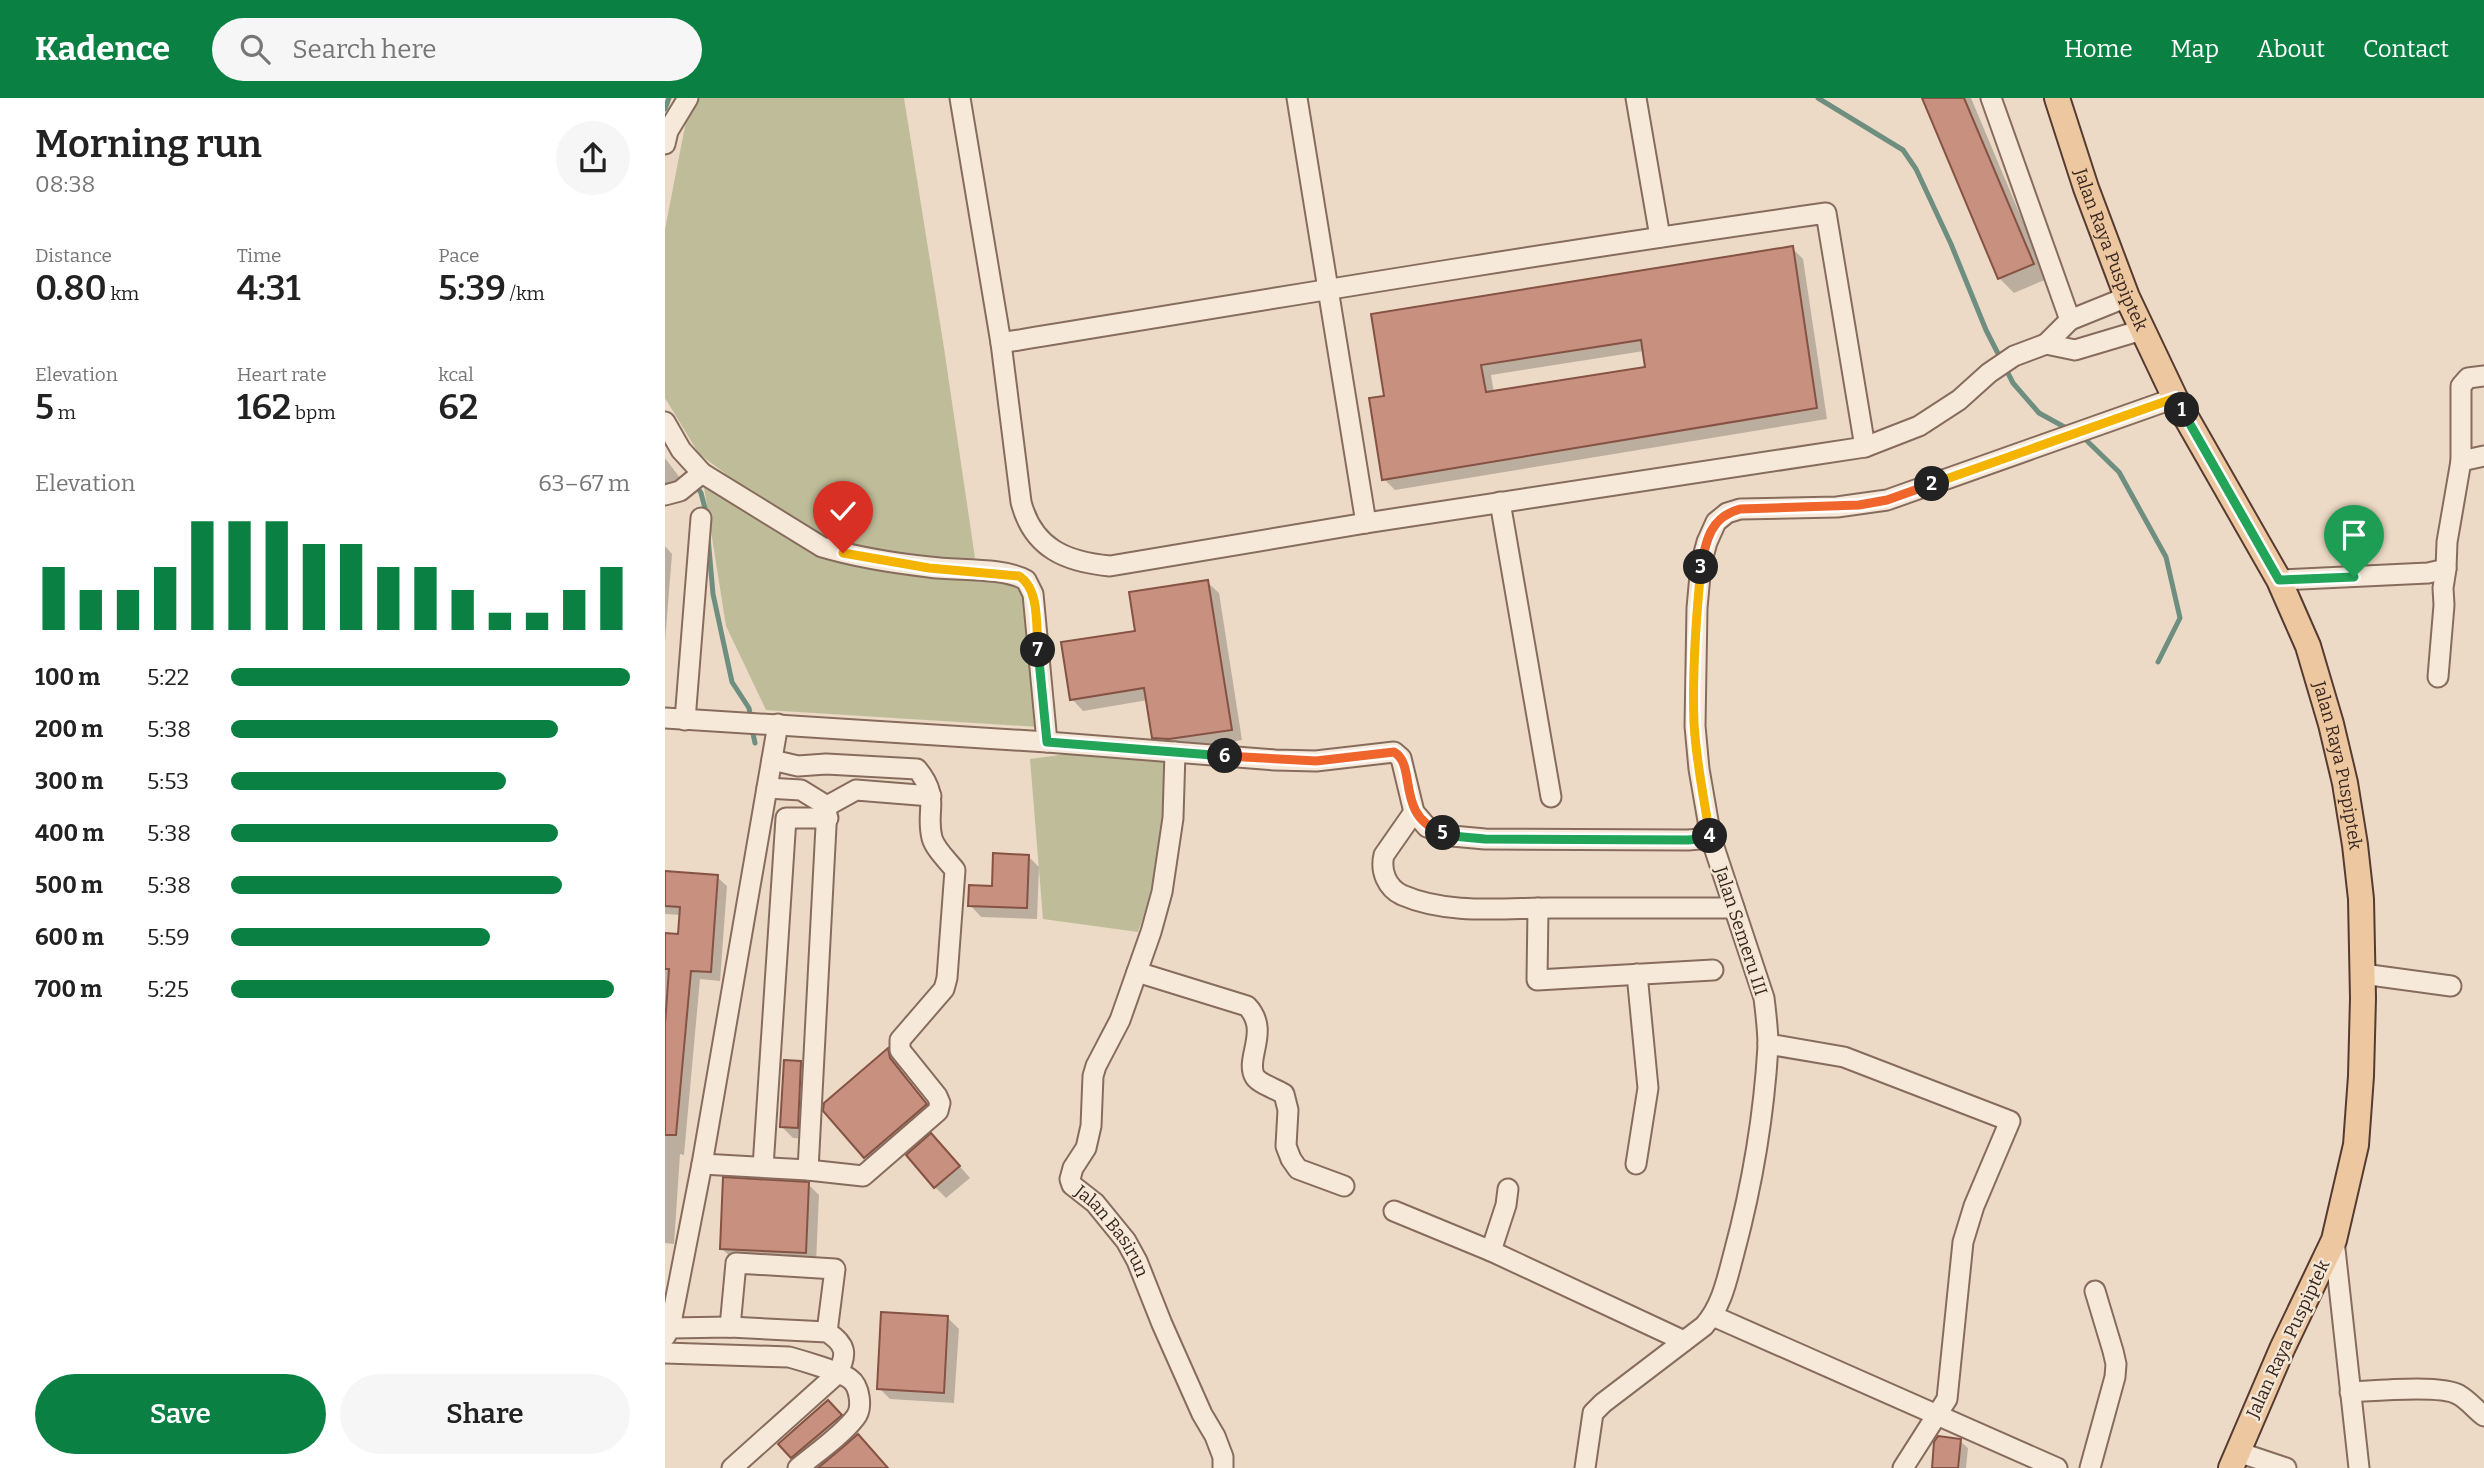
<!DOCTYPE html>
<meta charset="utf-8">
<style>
body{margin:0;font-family:Bitter,serif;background:#f6f6f6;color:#222;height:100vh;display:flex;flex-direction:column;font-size:26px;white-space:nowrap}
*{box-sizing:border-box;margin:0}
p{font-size:23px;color:#767676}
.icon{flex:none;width:38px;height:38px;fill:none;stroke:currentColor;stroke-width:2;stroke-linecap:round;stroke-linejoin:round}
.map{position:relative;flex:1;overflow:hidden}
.panel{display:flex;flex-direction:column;background:#fff;width:665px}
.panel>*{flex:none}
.pin{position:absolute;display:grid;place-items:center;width:60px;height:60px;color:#fff;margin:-72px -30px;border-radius:50% 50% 50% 0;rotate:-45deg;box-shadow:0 0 7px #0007}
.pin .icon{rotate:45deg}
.km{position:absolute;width:35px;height:35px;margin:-18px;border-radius:50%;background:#222;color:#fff;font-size:19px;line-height:35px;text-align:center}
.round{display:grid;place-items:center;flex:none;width:74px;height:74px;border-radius:37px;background:#f6f6f6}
.summary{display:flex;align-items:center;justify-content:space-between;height:119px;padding:0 35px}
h1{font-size:38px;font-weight:600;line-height:52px}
.stats{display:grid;grid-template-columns:repeat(3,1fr);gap:10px;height:119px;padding:7px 35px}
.stats div{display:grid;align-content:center}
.stats b{font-size:35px;font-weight:600}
.stats small{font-size:19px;font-weight:400}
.stats p{font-size:19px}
.chart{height:196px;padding:14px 35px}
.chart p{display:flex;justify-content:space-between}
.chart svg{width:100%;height:126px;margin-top:7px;stroke:#0b8043;stroke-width:6}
.button{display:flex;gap:14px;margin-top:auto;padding:14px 35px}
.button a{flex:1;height:80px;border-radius:42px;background:#0b8043;color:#fff;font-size:28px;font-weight:600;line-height:80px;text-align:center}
.button a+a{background:#f6f6f6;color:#222}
ul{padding:0 35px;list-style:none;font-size:23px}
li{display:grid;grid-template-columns:112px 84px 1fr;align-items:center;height:52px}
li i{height:18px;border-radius:9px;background:#0b8043}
header{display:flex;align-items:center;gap:42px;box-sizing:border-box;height:98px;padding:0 35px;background:#0b8043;color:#fff}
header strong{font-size:33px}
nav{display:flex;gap:38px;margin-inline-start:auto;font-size:24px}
.search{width:490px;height:63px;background:#f6f6f6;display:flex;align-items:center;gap:18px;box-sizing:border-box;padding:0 24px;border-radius:38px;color:#767676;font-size:26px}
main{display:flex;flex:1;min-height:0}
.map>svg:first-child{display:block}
.cemetery{fill:#bfbd99}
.shadow{fill:#0003;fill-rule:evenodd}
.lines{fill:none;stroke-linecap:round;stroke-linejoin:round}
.stream{stroke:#6e8e80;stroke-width:5}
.building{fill:#c8907e;stroke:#855244;stroke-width:2;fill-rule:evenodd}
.minor-casing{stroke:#876c5d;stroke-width:23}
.major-casing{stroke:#553b31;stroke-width:28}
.minor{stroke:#f7e9d9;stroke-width:19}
.major{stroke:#edc7a0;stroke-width:24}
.split-1-casing{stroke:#fff;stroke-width:14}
.split-2-casing{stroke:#fff;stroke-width:14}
.split-3-casing{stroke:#fff;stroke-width:14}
.split-4-casing{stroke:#fff;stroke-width:14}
.split-5-casing{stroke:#fff;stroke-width:14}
.split-6-casing{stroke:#fff;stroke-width:14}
.split-7-casing{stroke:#fff;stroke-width:14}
.split-8-casing{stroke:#fff;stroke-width:14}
.split-1{stroke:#22a559;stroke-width:9}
.split-2{stroke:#f5b400;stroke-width:9}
.split-3{stroke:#f0652b;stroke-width:9}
.split-4{stroke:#f5b400;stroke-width:9}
.split-5{stroke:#22a559;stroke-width:9}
.split-6{stroke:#f0652b;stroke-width:9}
.split-7{stroke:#22a559;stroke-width:9}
.split-8{stroke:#f5b400;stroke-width:9}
.labels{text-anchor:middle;stroke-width:5;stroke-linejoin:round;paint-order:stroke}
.street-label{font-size:18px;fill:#382720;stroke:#f4e6d5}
</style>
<header>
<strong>Kadence</strong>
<div class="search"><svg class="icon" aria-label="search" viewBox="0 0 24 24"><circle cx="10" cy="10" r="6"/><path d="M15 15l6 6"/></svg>Search here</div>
<nav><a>Home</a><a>Map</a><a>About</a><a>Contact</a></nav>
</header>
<main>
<section class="panel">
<div class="summary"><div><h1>Morning run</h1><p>08:38</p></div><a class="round"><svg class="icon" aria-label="share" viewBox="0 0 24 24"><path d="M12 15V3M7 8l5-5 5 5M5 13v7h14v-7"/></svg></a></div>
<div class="stats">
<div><p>Distance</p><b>0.80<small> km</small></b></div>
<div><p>Time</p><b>4:31</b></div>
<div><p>Pace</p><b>5:39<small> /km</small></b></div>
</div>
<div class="stats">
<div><p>Elevation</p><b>5<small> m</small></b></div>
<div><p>Heart rate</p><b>162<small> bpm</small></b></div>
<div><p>kcal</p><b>62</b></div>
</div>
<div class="chart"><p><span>Elevation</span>63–67 m</p>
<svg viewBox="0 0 160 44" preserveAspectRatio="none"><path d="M5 44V22M15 44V30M25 44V30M35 44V22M45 44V6M55 44V6M65 44V6M75 44V14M85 44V14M95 44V22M105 44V22M115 44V30M125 44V38M135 44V38M145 44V30M155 44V22"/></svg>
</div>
<ul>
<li><b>100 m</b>5:22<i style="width:100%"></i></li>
<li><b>200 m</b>5:38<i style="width:82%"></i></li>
<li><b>300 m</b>5:53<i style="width:69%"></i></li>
<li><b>400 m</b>5:38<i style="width:82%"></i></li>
<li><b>500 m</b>5:38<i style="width:83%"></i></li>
<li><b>600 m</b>5:59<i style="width:65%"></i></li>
<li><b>700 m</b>5:25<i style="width:96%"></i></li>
</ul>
<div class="button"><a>Save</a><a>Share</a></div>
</section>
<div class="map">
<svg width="1819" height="1370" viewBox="0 0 1819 1370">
<rect width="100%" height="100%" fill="#ecdac6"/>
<path class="cemetery" d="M35,0H239L279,250L310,460H264L172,445L123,422L34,356L0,300V131L22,18Z
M39,389L55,396L126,440L344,482L358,491L374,629L101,612L61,528Z
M402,656L504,664C498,721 493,780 473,834L378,821L365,661Z"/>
<path class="shadow" d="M1259,0H1306L1382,181L1349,195L1334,180Z
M1127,150L1138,161L1162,321L730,392L719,381L721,299ZM979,253L982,271L829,295L826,277Z
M0,360L18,384L5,391L0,387Z
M0,448L7,456L0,544Z
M542,484L554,495L577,642L516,652L500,650L489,639L483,602L418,613L407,601Z
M363,758L374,769L372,821L316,819L305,807Z
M0,775L52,779L62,788L55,883L35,881L19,1057L15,1056L9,1146L0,1145V837L15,838L16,817L0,816Z
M223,952L233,963L236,973L272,1018L211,1070L200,1059Z
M136,965L147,976L143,1041L128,1040L117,1029Z
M277,1048L305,1080L281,1100L270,1089Z
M143,1086L154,1097L151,1165L68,1161L56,1150Z
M283,1220L294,1231L289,1305L225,1301L214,1290Z
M174,1316L186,1329L138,1370L127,1359Z
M1295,1343L1303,1350L1301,1370H1269Z"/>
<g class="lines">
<path class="stream" d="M1153,0L1238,52L1251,71L1286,146L1321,232L1348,285L1374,315L1403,331
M0,11L4,0
M1418,339L1454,374L1501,459L1515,520L1493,564
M30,385L36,395L42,418
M43,439L48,496L67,584L84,610L86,621
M87,631L90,645"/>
</g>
<path class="building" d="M1257,0H1299L1369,166L1333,181Z
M1128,148L1152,310L717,382L704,300L719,298L706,216ZM976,242L980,269L821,294L816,267Z
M543,482L567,632L504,641L487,640L479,590L405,602L396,544L470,533L464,494Z
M328,755L364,757L362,810L303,808L304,787L327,788Z
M0,773L53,777L46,874L26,873L11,1037H0V926L4,871H0V835L13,836L15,809L0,808Z
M223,950L225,960L262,1006L199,1060L158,1013L159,1005Z
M119,962L136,963L133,1030L115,1029Z
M266,1035L295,1068L269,1090L241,1057Z
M58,1079L144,1084L141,1155L55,1151Z
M216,1214L283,1218L279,1295L212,1291Z
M163,1302L177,1317L126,1360L113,1346Z
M193,1336L223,1370H153L178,1349Z
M1273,1338L1296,1341L1293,1370H1267L1269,1344Z"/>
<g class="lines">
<g class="minor-casing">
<g id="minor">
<path d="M295,0L336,245L356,404C368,451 402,464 445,468L701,425L1200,349L1254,328L1294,302L1324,275L1349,258L1381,246"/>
<path d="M632,0L701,425"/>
<path d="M971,0L995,139"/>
<path d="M1326,0L1405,222"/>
<path d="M0,46L3,33L23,0"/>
<path d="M1462,199L1405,222L1381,246L1410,252L1477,232"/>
<path d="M336,245C611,200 885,154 1161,115L1200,349"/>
<path d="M0,324L16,352L37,375L157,449C191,459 228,465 264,469C292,473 337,469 361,482L368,496L382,644"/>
<path d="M1796,363L1819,358"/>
<path d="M0,397L15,393L37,375"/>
<path d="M835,404L886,699"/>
<path d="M1614,482L1763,475L1781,471L1782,444L1796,363V288L1803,280L1819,278"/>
<path d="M1773,579L1779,507L1778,490L1781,471"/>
<path d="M0,620L382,644L610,662L651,663L729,654L736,660L749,714L762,729L787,738L820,741L1023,742L1046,740"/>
<path d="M20,622L36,420"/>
<path id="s1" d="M510,654L508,720L497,794L486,834L455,922L431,968L428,978L426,1028L421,1050L408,1070L405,1081L407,1087L430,1105L461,1143L472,1163L497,1226L537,1316L550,1338L558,1359V1370"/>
<path d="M102,690L136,692L162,708L191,692L266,698"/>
<path d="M749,714L719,757C715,773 722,790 737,797C783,817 838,810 886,810C947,810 1008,810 1069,810"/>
<path d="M873,810L872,882L1048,872"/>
<path d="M472,874L582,908C606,933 579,961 590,979C595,986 611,991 619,996L623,1012L621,1048L626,1061L633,1071L679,1088"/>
<path d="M1698,876L1786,888"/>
<path d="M1103,946L1179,959L1345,1023L1309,1108L1298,1144L1282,1301L1238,1370"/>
<path d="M37,1066L143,1072L198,1078L273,1013L275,1005L272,998L235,952V942L279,891L282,880L290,772C283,763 270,751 267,740C260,712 276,700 252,671L161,666L133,668L107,662"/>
<path d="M971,1066L983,990L972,876"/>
<path d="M98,1069L121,720H163"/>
<path d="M143,1072L162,709"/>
<path d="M729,1113L826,1153L1019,1243"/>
<path d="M1669,1142L1694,1370"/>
<path d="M826,1153L841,1107L843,1091"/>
<path d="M1048,1218L1392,1370"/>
<path d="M65,1229L71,1165L170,1171L162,1234"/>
<path d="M5,1230L65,1229L162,1234C181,1246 183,1256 172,1276L67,1370"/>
<path d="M0,1239L5,1230L37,1066L113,626"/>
<path d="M0,1255L124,1259C135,1262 176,1274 185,1281C195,1288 198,1311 190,1320C176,1338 151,1355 133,1370"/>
<path d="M1685,1294C1707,1293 1777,1286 1794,1297C1803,1302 1810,1311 1819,1318"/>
<path d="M1573,1354L1621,1370"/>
<path d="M920,1370L928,1315L938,1305L1039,1228C1057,1208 1062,1181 1069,1155C1087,1088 1099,1017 1103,948C1103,932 1101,916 1099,900L1046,740L1034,671L1030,628L1032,510L1036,466L1042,444L1051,424L1062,415L1075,411L1172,409L1222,402L1510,300"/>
<path d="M1425,1370L1450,1279L1451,1266L1448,1253L1430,1193"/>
</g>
</g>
<g class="major-casing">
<g id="major">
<path id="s2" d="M1392,0L1421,90L1462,199L1510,300L1614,482L1643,548L1666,626L1680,685L1690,747L1696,801L1698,900L1696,978L1691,1047L1669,1142L1617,1251L1566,1370"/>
</g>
</g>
<use href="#minor" class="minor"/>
<use href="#major" class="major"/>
</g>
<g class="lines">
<g class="split-1-casing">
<path id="split-1" d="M1517,312L1614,482L1689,479"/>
</g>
<g class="split-2-casing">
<path id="split-2" d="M1267,386L1510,300L1517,312"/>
</g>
<g class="split-3-casing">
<path id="split-3" d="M1036,469C1041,441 1046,419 1075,411L1194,407L1222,402L1267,386"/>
</g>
<g class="split-4-casing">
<path id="split-4" d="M1036,469C1031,520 1027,573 1029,625C1031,663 1039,701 1045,738"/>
</g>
<g class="split-5-casing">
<path id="split-5" d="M778,735L787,738L820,741L1023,742L1046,740L1045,738"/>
</g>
<g class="split-6-casing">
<path id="split-6" d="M560,658L651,663L729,654C753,668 729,717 778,735"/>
</g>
<g class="split-7-casing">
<path id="split-7" d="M373,552L382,644L560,658"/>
</g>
<g class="split-8-casing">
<path id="split-8" d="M178,455L264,470L354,478C375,491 371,529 373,552"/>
</g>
<use href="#split-1" class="split-1"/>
<use href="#split-2" class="split-2"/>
<use href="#split-3" class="split-3"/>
<use href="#split-4" class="split-4"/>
<use href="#split-5" class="split-5"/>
<use href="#split-6" class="split-6"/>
<use href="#split-7" class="split-7"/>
<use href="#split-8" class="split-8"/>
</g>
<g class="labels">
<g class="street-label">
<text dy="6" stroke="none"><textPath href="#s2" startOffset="161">Jalan Raya Puspiptek</textPath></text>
<text dy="6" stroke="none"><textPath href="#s2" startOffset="728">Jalan Raya Puspiptek</textPath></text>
<text transform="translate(1076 833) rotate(72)" y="6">Jalan Semeru III</text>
<text dy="6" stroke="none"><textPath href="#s1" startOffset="514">Jalan Basirun</textPath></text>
<text transform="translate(1623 1241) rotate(-65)" y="6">Jalan Raya Puspiptek</text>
</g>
</g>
</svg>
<div class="pin" style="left:1689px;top:479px;background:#1e9e55"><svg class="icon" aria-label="arrive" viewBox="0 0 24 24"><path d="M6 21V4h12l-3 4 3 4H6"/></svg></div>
<div class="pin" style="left:178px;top:455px;background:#d93025"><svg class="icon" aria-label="check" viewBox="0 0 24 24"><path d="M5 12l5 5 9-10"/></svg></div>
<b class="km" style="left:1517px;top:312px">1</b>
<b class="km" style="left:1267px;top:386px">2</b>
<b class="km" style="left:1036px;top:469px">3</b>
<b class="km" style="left:1045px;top:738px">4</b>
<b class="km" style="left:778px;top:735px">5</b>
<b class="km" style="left:560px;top:658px">6</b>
<b class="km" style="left:373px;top:552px">7</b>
</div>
</main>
